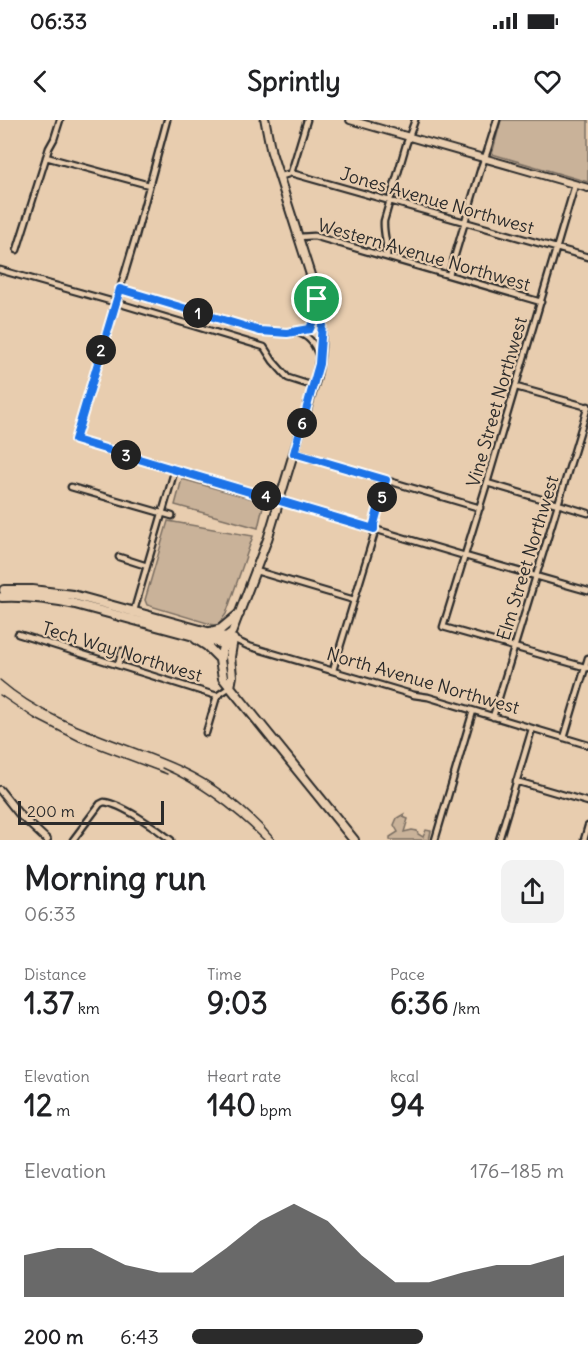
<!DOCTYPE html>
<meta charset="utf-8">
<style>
body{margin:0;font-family:Delius,sans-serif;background:#f2f2f2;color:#202124;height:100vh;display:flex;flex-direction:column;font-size:22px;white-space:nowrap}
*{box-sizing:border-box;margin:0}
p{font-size:20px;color:#757577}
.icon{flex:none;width:33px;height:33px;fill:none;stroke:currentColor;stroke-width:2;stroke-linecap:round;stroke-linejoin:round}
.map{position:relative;height:720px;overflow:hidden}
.panel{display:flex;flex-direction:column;background:#fff;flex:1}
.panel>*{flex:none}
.scale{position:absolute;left:18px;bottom:15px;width:146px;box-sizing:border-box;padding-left:6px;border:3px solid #2b2b2b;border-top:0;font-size:16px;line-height:21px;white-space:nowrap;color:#2b2b2b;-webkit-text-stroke:4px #e8cdaf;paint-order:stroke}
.pin{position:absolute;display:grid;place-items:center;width:51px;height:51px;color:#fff;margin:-26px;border:3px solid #fff;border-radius:50%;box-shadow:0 2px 6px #0007}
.km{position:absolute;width:30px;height:30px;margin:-15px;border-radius:50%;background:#222;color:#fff;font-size:16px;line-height:30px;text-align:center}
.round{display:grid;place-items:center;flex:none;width:63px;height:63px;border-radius:12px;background:#f2f2f2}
.summary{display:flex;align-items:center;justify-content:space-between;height:102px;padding:0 24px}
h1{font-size:33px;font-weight:700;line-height:45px}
.figures{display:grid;grid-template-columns:repeat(3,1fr);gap:9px;height:102px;padding:6px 24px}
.figures div{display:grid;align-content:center}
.figures b{font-size:30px;font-weight:700}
.figures small{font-size:16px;font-weight:400}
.figures p{font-size:16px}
.chart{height:168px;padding:12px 24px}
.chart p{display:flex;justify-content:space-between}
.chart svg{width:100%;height:108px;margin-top:6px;fill:#2b2b2b;opacity:.7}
ul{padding:0 24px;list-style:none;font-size:20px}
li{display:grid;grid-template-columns:96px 72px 1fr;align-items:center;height:45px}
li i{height:15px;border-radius:8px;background:#2b2b2b}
.status{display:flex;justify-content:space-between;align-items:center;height:42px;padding:0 30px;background:#fff;direction:ltr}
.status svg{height:16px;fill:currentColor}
header{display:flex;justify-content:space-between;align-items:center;height:78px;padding:0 24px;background:#fff;font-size:27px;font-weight:700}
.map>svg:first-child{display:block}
.green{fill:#c9b299;stroke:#7a6e62;stroke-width:1.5}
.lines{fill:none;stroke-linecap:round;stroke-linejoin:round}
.street-casing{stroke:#2b2b2b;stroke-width:9}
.secondary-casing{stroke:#2b2b2b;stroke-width:10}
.primary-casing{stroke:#2b2b2b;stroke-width:11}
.highway-casing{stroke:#2b2b2b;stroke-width:12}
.street{stroke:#e8cdaf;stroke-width:4.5}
.secondary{stroke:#e8cdaf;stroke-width:6}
.primary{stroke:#e8cdaf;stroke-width:7}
.highway{stroke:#e8cdaf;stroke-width:8}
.rail{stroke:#2b2b2b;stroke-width:1.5}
.route-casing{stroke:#fff;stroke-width:12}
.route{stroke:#1a73e8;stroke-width:8}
.labels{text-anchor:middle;stroke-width:4.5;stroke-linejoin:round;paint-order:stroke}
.street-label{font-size:18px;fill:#2b2b2b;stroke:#e8cdaf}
</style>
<div class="status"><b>06:33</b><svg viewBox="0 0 49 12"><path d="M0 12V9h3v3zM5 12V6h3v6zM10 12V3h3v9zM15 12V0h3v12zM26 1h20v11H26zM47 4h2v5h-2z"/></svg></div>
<header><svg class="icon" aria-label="back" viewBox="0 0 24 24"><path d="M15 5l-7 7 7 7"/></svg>Sprintly<svg class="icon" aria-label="heart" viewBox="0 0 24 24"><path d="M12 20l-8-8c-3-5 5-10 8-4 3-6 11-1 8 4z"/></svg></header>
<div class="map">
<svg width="588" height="720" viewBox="0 0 588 720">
<rect width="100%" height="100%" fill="#e8cdaf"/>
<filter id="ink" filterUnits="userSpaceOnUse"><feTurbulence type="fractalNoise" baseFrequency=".0167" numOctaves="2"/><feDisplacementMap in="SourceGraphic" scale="12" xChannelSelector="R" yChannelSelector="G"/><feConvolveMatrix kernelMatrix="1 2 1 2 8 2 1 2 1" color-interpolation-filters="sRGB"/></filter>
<g filter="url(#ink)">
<path class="green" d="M501,0H588V62L492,34Z
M182,359L264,382L258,408L175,385Z
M168,401L253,416L226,494L217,506L147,485L145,480Z
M404,694L403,697L408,699L404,712L412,710L417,711L418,714L423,717L426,710L431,711L429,720H390V717L398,712L394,705L397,698Z"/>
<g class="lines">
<g class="street-casing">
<path id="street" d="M167,0L135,119L75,320L465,436L588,471
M46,37L149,65
M291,53L307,0
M279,57L291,53L588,137
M575,65L487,363L443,507L588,548
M299,117L314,116L541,182
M17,130L49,28L54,19L60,0
M387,137C388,125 383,113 384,101L406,25L415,0
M0,150L121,184L264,227L273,241L288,258L313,266
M449,155L481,48L487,32L497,0
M120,169L260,211L287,213L310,209L314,198L317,181
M296,212C309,216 314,223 318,234
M516,267L588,287
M294,333L480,388
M487,363L588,393
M71,367L172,396
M119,437L147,446
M256,451L354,480
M133,494L175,349
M18,514L217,576
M233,519L248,526L414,575L428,577L588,625
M118,545L122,531
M333,550L374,415V404L386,360
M493,597L588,286
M206,613L217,576L230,567
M564,618L588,538
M516,661L588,682
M73,720L100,684L104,682C122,684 156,708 171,720
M435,720L473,591
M499,720L532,609
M584,720L588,706"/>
</g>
<g class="secondary-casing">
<path id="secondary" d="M350,0L588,68
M0,670L19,694L47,720"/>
</g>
<g class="primary-casing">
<path id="primary" d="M225,517L232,512L268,418L316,259C321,237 323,215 320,192C319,184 317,177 315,169L271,31L265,0"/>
</g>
<g class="highway-casing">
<path id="highway" d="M4,470H32L73,475L233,519L230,537L232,556L230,567
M2,477C27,476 51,479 75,484L227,525
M210,512L221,509L239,494
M225,517L220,540L223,558L354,720
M196,519L207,526L220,539"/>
</g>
<use href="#street" class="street"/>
<use href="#secondary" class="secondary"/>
<use href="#primary" class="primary"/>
<use href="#highway" class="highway"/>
<path class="rail" d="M0,560C53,606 120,619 181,647C217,664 250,690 275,720
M0,575L34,598L79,621L167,654
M162,648C201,665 234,690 264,720"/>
</g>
</g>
<g class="lines" filter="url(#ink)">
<g class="route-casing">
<path id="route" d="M120,169L260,211L287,213L310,209L314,198L317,179L322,204L319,244L294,333L386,360L374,404V409L75,320Z"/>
</g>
<use href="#route" class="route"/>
</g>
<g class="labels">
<g class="street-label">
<text transform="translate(437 81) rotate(16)" y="6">Jones Avenue Northwest</text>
<text transform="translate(424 135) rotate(16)" y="6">Western Avenue Northwest</text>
<text transform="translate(497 282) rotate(-74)" y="6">Vine Street Northwest</text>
<text transform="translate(528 438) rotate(-73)" y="6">Elm Street Northwest</text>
<text transform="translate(122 532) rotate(17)" y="6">Tech Way Northwest</text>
<text transform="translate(423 561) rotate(16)" y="6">North Avenue Northwest</text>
</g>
</g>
</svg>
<div class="scale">200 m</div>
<div class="pin" style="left:317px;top:179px;background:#1e9e55"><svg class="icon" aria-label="arrive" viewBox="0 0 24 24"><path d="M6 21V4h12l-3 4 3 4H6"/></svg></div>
<b class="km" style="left:198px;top:193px">1</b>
<b class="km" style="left:101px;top:230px">2</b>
<b class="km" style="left:126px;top:335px">3</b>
<b class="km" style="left:266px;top:376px">4</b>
<b class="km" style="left:382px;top:377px">5</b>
<b class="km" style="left:302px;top:303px">6</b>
</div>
<section class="panel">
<div class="summary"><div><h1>Morning run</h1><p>06:33</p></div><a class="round"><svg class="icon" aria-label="share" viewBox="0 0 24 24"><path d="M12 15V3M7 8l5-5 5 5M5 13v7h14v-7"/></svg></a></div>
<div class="figures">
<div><p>Distance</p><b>1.37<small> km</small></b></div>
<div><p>Time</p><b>9:03</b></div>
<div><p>Pace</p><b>6:36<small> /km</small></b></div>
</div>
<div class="figures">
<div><p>Elevation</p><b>12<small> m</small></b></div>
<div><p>Heart rate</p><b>140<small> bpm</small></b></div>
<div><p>kcal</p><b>94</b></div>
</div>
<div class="chart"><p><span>Elevation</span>176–185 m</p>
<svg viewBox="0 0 160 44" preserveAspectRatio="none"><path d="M0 44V27L10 24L20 24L30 31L40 34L50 34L60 24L70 13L80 6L90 13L100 27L110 38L120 38L130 34L140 31L150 31L160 27V44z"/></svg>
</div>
<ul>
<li><b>200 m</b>6:43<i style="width:62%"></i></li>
</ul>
</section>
